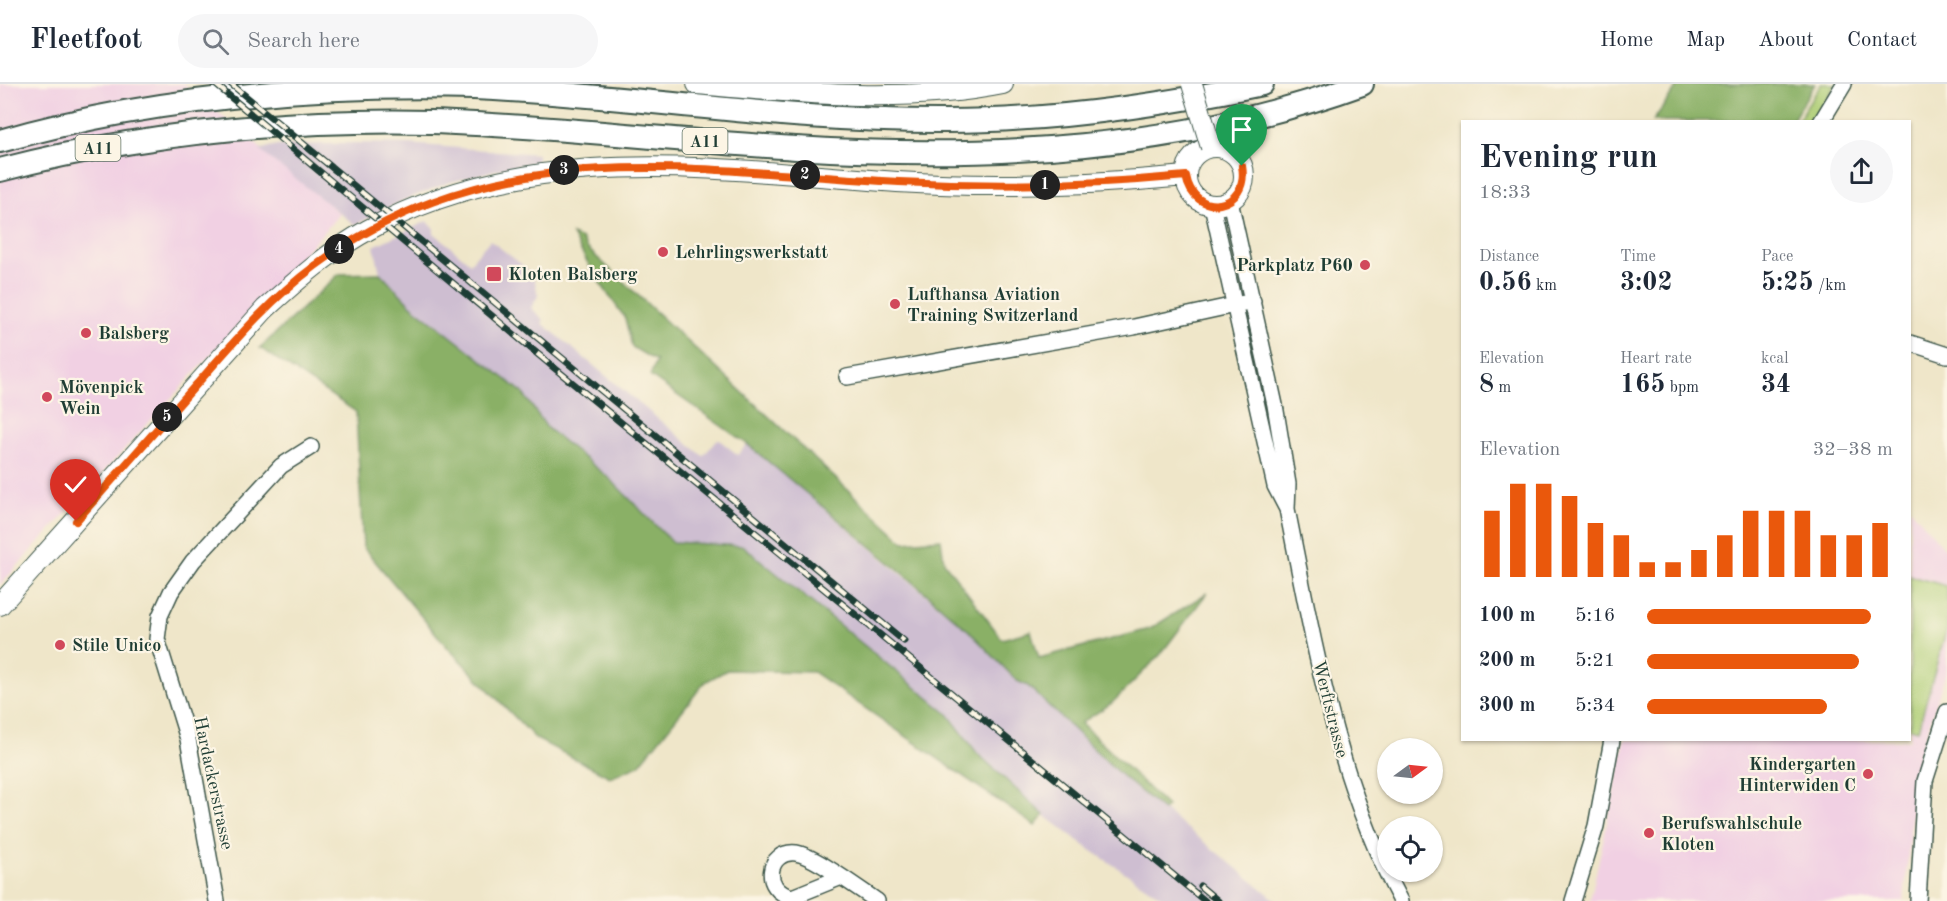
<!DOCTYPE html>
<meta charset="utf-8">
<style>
body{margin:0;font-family:"Old Standard TT",serif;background:#f6f6f7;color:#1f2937;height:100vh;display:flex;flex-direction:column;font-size:22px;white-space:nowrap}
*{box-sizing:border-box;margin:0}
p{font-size:20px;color:#747a83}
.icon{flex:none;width:33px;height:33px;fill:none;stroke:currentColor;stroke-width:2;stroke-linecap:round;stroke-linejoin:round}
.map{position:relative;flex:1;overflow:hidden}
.drawer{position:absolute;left:1461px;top:36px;width:450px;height:621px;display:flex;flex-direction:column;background:#fff;border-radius:0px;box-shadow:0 2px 4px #0004}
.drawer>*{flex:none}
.needle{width:39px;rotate:75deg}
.fabs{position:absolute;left:1377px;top:654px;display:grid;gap:12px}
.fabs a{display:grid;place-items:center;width:66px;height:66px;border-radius:50%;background:#fff;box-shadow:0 2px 4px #0004;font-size:30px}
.pin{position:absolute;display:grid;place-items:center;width:51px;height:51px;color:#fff;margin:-62px -26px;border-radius:50% 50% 50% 0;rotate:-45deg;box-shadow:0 0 6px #0007}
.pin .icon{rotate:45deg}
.km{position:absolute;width:30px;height:30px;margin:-15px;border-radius:50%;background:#222;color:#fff;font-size:16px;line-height:30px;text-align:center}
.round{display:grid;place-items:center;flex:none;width:63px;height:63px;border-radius:32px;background:#f6f6f7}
.overview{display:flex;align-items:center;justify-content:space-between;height:102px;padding:0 18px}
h1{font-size:33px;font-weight:600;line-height:45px}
.metrics{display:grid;grid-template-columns:repeat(3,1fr);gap:9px;height:102px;padding:6px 18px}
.metrics div{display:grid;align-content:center}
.metrics b{font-size:26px;font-weight:600}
.metrics small{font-size:16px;font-weight:400}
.metrics p{font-size:16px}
.chart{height:168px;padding:12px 18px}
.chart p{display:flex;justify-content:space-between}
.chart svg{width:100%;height:108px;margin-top:6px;stroke:#ea580c;stroke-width:6}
ul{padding:0 18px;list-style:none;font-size:20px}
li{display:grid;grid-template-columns:96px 72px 1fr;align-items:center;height:45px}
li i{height:15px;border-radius:8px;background:#ea580c}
header{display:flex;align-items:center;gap:36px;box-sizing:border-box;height:84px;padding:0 30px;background:#fff;border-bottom:2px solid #e0e1e3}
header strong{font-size:28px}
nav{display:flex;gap:33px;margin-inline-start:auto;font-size:21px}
.search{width:420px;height:54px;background:#f6f6f7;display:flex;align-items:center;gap:15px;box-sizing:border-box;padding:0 21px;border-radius:33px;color:#747a83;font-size:22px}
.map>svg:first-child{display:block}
.built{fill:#f1d0e3}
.industrial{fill:#cebed1}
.green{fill:#adcd74;stroke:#668554;stroke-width:1.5}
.forest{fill:#8ab066;stroke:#54764d;stroke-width:1.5}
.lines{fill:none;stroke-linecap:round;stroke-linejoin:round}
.minor-casing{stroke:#3e564a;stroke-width:18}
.major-casing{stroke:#3e564a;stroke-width:22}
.highway-casing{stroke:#3e564a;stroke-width:26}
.minor{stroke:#fff;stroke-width:15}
.major{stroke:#fff;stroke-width:20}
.highway{stroke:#fff;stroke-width:22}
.rail-casing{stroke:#1f3d34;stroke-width:7}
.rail{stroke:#fcf5e5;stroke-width:4.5;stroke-dasharray:14;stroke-linecap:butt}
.major-bridge-casing{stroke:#3e564a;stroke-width:22;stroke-linecap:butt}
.major-bridge{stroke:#fff;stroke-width:20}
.route-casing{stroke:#fff;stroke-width:12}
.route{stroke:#ea580c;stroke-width:8}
.poi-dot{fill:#d1495b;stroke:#fcf5e5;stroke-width:2}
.labels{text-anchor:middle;stroke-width:4.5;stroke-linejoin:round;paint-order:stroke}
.shield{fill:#fcf5e5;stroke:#617469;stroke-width:1.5}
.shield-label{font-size:16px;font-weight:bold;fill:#1f3d34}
.poi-label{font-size:18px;font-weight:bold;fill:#1f3d34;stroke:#fcf5e5;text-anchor:start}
.street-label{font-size:18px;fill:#1f3d34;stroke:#fcf5e5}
</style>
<header>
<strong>Fleetfoot</strong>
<div class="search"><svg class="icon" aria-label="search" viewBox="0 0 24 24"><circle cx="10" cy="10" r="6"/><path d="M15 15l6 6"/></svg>Search here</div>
<nav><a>Home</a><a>Map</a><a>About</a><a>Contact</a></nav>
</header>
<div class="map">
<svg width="1947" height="817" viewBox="0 0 1947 817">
<rect width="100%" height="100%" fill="#fcf5e5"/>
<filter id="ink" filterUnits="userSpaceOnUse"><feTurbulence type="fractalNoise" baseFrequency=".0167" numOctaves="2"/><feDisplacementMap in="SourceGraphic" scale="12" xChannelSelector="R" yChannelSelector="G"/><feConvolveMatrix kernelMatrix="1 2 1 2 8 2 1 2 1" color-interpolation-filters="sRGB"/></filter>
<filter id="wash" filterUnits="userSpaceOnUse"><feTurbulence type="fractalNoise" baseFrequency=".008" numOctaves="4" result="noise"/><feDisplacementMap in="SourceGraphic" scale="24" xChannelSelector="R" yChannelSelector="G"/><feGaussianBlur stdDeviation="1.35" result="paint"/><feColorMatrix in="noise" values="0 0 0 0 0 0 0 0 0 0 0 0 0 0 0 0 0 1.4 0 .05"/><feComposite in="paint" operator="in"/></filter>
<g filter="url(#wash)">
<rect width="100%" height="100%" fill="#efe6c9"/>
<path class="built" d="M0,0H184L340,130L0,501Z
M1910,424L1947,467V585L1922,664L1911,737L1904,817H1590L1625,656H1910Z"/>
<path class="industrial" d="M354,59L408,60L538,70L537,78L492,87L447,99L402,117L355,141L259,66L273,62Z
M427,137L434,144V149L470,179L490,156L526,184L535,198L538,212L531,224L544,236L542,239L703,372L718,355L738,371L747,360L969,547L1016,597L1028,602L1121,691L1277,817H1168L1089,765L1044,731L977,669L948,630L743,462L673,458L609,394L547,344L522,308L411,221L380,189L374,162Z"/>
<path class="green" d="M1821,0H1836L1812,37L1797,38Z
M1910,492L1947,502V544L1918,646L1910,644Z"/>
<path class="forest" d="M1679,0H1815L1792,37H1653Z
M572,151L582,155L587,164L904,458L941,455L944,478L1002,555L1031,547L1039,574L1150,545L1207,509L1160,571L1112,619L1081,639L1167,722L1163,726L1121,691L1028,602L1017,597L969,547L904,490L747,360L650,292L656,277L632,263L625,234L596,193Z
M380,189L411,221L522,308L547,344L609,394L672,458L743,462L948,630L977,669L1044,731L1035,742L813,588L727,586L705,598L639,681L610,693L536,655L448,564L363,463L356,328L260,264L339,190Z"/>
</g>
<g filter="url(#ink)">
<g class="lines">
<g class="minor-casing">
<path id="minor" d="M1821,38L1844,0
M1230,117L1275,321L1288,400L1287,425C1314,559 1336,696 1401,817
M1212,121L1275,402L1287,425
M1910,259L1947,271
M847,293L1134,243L1253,217
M839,794L792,813C761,806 767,766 796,769C815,772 859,805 877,817
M217,817L188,655L157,555L160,532L171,508L193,477L281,382L311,363
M1573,817L1596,742L1612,656
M1918,817L1925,697L1947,628"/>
</g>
<g class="major-casing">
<path id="major" d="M697,0C798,9 903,20 1003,0
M1186 92a29 29 0 1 1 58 0a29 29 0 1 1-58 0Z
M0,521L265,225C297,196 330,167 368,146C532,55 719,86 897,98C994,104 1090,101 1186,92"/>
</g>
<g class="highway-casing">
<path id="highway" d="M0,57C153,13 315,0 474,4C632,11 788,38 946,37C1052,37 1158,22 1262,0
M0,86C141,49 286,35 431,38C553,42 675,57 796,64C987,76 1181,66 1362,0"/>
</g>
<use href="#minor" class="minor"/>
<use href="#major" class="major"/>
<use href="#highway" class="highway"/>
<g class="rail-casing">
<path id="rail" d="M215,0L552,282L1205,817
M231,0L904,557
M1200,802L1218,817"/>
</g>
<use href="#rail" class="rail"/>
<g class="major-bridge-casing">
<path id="major-bridge" d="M1192,0L1211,63"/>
</g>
<use href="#major-bridge" class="major-bridge"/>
</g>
</g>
<g class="lines" filter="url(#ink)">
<g class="route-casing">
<path id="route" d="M76,437C116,392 156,346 196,301C233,259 269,216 315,182C498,47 689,87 899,98C995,103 1091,101 1186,92C1194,136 1250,126 1242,82"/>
</g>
<use href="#route" class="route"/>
</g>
<g class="poi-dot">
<circle cx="663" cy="168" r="6"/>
<circle cx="1365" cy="181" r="6"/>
<rect x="486" y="182" width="16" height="16" rx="3"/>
<circle cx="895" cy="220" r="6"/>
<circle cx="86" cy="249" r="6"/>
<circle cx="47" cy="313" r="6"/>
<circle cx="60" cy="561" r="6"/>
<circle cx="1868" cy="690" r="6"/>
<circle cx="1649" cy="749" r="6"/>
</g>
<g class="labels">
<g class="shield">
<rect x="682.5" y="44" width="45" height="26" rx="4.5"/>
<rect x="75.5" y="51" width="45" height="26" rx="4.5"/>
</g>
<g class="shield-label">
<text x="705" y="63">A11</text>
<text x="98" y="70">A11</text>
</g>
<g class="poi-label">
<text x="675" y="174">Lehrlingswerkstatt</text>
<text x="1353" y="187" text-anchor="end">Parkplatz P60</text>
<text x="508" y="196">Kloten Balsberg</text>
<text x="907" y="216">Lufthansa Aviation<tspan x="907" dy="21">Training Switzerland</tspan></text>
<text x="98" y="255">Balsberg</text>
<text x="59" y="309">Mövenpick<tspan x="59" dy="21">Wein</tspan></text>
<text x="72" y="567">Stile Unico</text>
<text x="1856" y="686" text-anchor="end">Kindergarten<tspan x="1856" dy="21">Hinterwiden C</tspan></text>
<text x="1661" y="745">Berufswahlschule<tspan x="1661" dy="21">Kloten</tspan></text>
</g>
<g class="street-label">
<text transform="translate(1331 625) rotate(76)" y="6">Werftstrasse</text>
<text transform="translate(214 699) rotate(78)" y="6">Hardackerstrasse</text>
</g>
</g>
</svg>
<div class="fabs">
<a><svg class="needle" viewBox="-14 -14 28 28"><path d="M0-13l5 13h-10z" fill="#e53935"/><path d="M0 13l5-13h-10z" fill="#747a83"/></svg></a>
<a><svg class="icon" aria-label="locate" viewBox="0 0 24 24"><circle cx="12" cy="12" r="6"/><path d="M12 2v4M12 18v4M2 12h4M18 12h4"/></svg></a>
</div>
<div class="pin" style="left:1242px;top:82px;background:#1e9e55"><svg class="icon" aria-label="arrive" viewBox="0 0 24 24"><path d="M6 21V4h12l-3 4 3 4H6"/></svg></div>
<div class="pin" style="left:76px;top:437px;background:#d93025"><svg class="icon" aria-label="check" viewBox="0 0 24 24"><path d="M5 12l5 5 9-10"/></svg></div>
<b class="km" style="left:1045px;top:101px">1</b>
<b class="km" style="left:805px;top:91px">2</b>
<b class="km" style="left:564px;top:86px">3</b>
<b class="km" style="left:339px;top:165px">4</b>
<b class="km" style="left:167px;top:333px">5</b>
<section class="drawer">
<div class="overview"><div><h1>Evening run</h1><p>18:33</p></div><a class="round"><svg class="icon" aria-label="share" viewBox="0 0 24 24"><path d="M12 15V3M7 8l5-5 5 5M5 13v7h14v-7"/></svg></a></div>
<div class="metrics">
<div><p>Distance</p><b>0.56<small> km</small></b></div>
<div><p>Time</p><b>3:02</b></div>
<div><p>Pace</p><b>5:25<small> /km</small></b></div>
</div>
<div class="metrics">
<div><p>Elevation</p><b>8<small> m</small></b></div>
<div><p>Heart rate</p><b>165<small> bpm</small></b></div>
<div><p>kcal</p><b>34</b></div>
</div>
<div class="chart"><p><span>Elevation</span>32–38 m</p>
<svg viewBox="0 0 160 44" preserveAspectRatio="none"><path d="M5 44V17M15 44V6M25 44V6M35 44V11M45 44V22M55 44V27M65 44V38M75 44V38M85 44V33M95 44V27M105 44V17M115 44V17M125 44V17M135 44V27M145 44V27M155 44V22"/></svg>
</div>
<ul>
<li><b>100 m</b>5:16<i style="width:91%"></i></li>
<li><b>200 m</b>5:21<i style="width:86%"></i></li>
<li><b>300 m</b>5:34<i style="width:73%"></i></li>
</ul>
</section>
</div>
